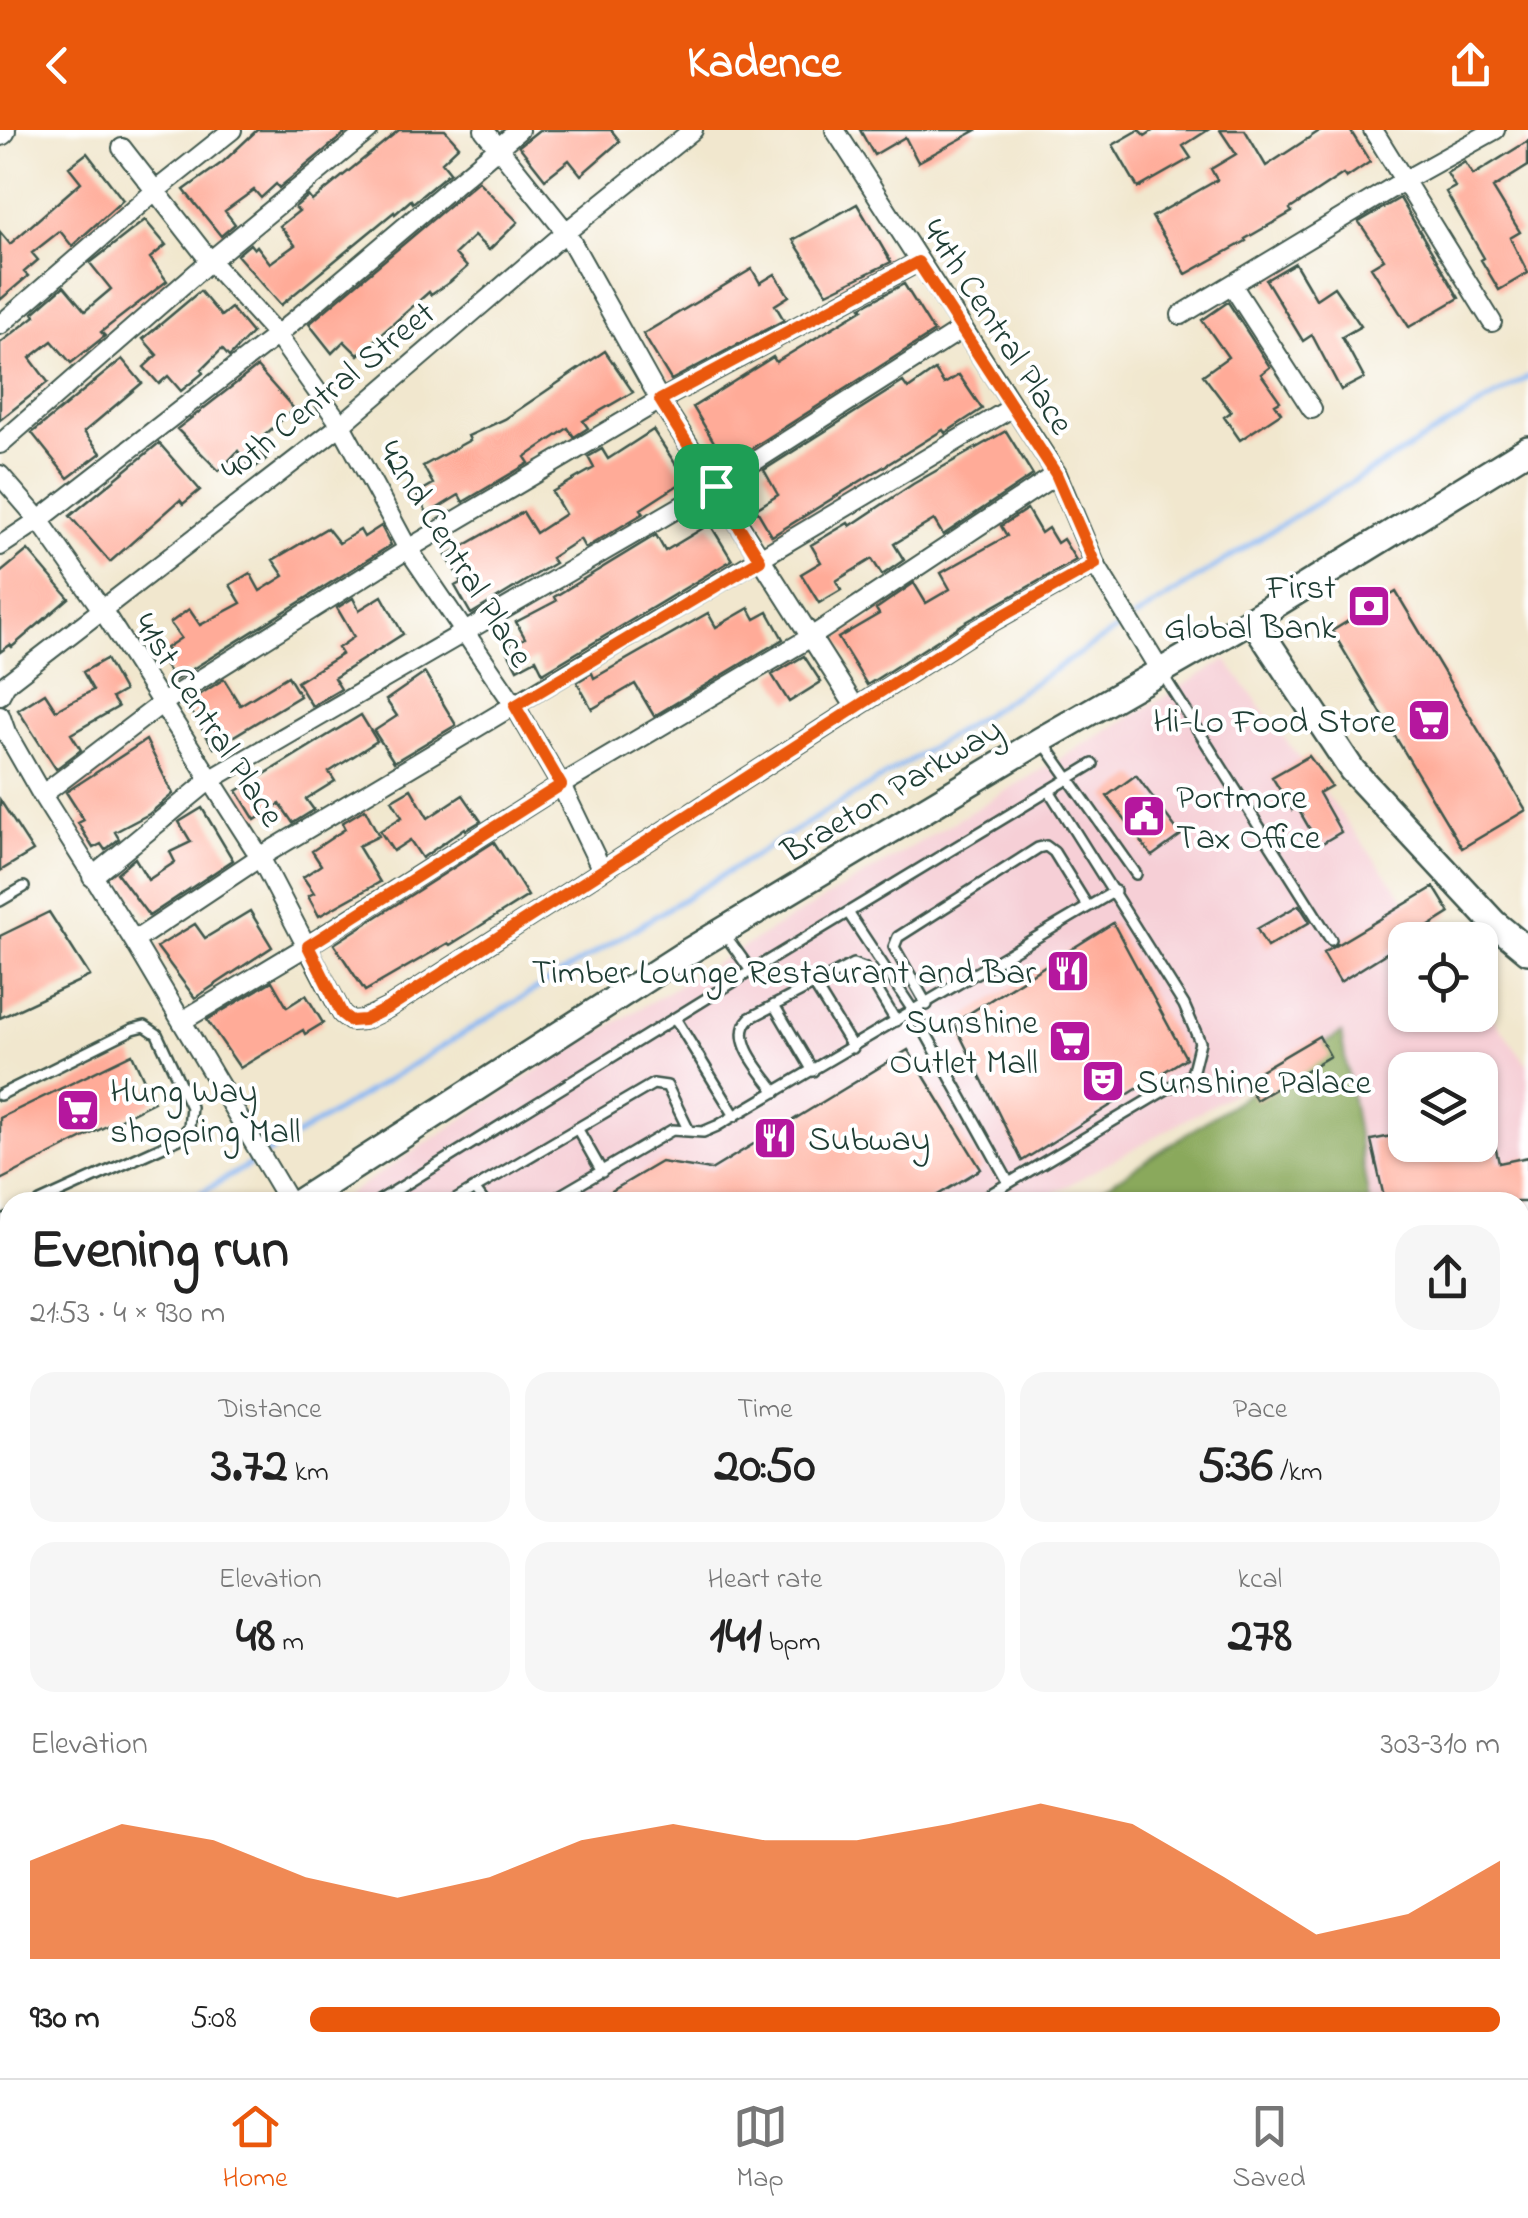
<!DOCTYPE html>
<meta charset="utf-8">
<style>
body{margin:0;font-family:"Indie Flower",sans-serif;background:#f6f6f6;color:#222;height:100vh;display:flex;flex-direction:column;font-size:38px;white-space:nowrap}
*{box-sizing:border-box;margin:0}
p{font-size:32px;color:#767676}
.icon{flex:none;width:55px;height:55px;fill:none;stroke:currentColor;stroke-width:2;stroke-linecap:round;stroke-linejoin:round}
.map{position:relative;flex:1;overflow:hidden}
.panel{position:absolute;left:0px;top:1062px;width:1530px;height:888px;display:flex;flex-direction:column;background:#fff;border-radius:30px 30px 0 0;box-shadow:0 2px 8px #0004}
.panel>*{flex:none}
.buttons{position:absolute;left:1388px;top:792px;display:grid;gap:20px}
.buttons a{display:grid;place-items:center;width:110px;height:110px;border-radius:20px;background:#fff;box-shadow:0 2px 8px #0004;font-size:50px}
.pin{position:absolute;display:grid;place-items:center;width:85px;height:85px;color:#fff;margin:-42px;border-radius:20px;box-shadow:0 5px 15px #0006}
.round{display:grid;place-items:center;flex:none;width:105px;height:105px;border-radius:30px;background:#f6f6f6}
.overview{display:flex;align-items:center;justify-content:space-between;height:170px;padding:0 30px}
h1{font-size:55px;font-weight:700;line-height:75px}
.metrics{display:grid;grid-template-columns:repeat(3,1fr);gap:15px;height:170px;padding:10px 30px}
.metrics div{display:grid;align-content:center;border-radius:25px;background:#f6f6f6;text-align:center}
.metrics b{font-size:50px;font-weight:700}
.metrics small{font-size:28px;font-weight:400}
.metrics p{font-size:28px}
.chart{height:280px;padding:20px 30px}
.chart p{display:flex;justify-content:space-between}
.chart svg{width:100%;height:180px;margin-top:10px;fill:#ea580c;opacity:.7}
ul{padding:0 30px;list-style:none;font-size:32px}
li{display:grid;grid-template-columns:160px 120px 1fr;align-items:center;height:75px}
li i{height:25px;border-radius:12px;background:#ea580c}
header{display:flex;justify-content:space-between;align-items:center;height:130px;padding:0 30px;background:#ea580c;color:#fff;font-size:45px;font-weight:700}
.tab-bar{display:flex;justify-content:space-around;align-items:center;height:140px;border-top:2px solid #e0e0e0;background:#fff;font-size:28px;color:#767676}
.tab-bar a{display:grid;justify-items:center;gap:5px}
.tab-bar .selected{color:#ea580c}
.map>svg:first-child{display:block}
.built{fill:#f6cfd6;fill-rule:evenodd}
.forest{fill:#8aa95c;stroke:#547348;stroke-width:2.5}
.lines{fill:none;stroke-linecap:round;stroke-linejoin:round}
.stream{stroke:#88b7f3;stroke-width:5}
.building{fill:#ffab98}
.lane-casing{stroke:#3e564b;stroke-width:14}
.street-casing{stroke:#3e564b;stroke-width:22}
.secondary-casing{stroke:#3e564b;stroke-width:30}
.primary-casing{stroke:#3e564b;stroke-width:32}
.lane{stroke:#fff;stroke-width:9}
.street{stroke:#fff;stroke-width:18}
.secondary{stroke:#fff;stroke-width:25}
.primary{stroke:#fff;stroke-width:28}
.route-casing{stroke:#fff;stroke-width:20}
.route{stroke:#ea580c;stroke-width:12}
.labels{text-anchor:middle;stroke-width:8;stroke-linejoin:round;paint-order:stroke}
.street-label{font-size:35px;fill:#1f3d34;stroke:#fff}
.poi-label{font-size:35px;fill:#1f3d34;stroke:#fff;text-anchor:end}
</style>
<header><svg class="icon" aria-label="back" viewBox="0 0 24 24"><path d="M15 5l-7 7 7 7"/></svg>Kadence<svg class="icon" aria-label="share" viewBox="0 0 24 24"><path d="M12 15V3M7 8l5-5 5 5M5 13v7h14v-7"/></svg></header>
<div class="map">
<svg width="1528" height="1948" viewBox="0 0 1528 1948">
<rect width="100%" height="100%" fill="#fff"/>
<filter id="ink" filterUnits="userSpaceOnUse"><feTurbulence type="fractalNoise" baseFrequency=".01" numOctaves="2"/><feDisplacementMap in="SourceGraphic" scale="20" xChannelSelector="R" yChannelSelector="G"/><feConvolveMatrix kernelMatrix="1 2 1 2 8 2 1 2 1" color-interpolation-filters="sRGB"/></filter>
<filter id="wash" filterUnits="userSpaceOnUse"><feTurbulence type="fractalNoise" baseFrequency=".0048" numOctaves="4" result="noise"/><feDisplacementMap in="SourceGraphic" scale="40" xChannelSelector="R" yChannelSelector="G"/><feGaussianBlur stdDeviation="2.25" result="paint"/><feColorMatrix in="noise" values="0 0 0 0 0 0 0 0 0 0 0 0 0 0 0 0 0 1.4 0 .05"/><feComposite in="paint" operator="in"/></filter>
<g filter="url(#wash)">
<rect width="100%" height="100%" fill="#f1e7ce"/>
<path class="built" d="M1226,530L1435,810H1405V885H1480V870L1528,935V1764L1520,1742V1072H1370L1341,903L1038,1072H336L556,928ZM1405,940H1480V1015H1405Z
M10,1287V1361L0,1344V1293Z"/>
<path class="forest" d="M1341,903L1369,1072H1082Z
M10,1798V1940H194L189,1948H0V1805Z"/>
<g class="lines">
<path class="stream" d="M1134,488L1305,380L1528,247
M266,1024L973,592L1125,494
M185,1072L257,1030
M0,1183L10,1177"/>
</g>
<g id="blocks">
<path class="building" d="M257,0H349L279,58L276,54L261,68L254,60L225,81L235,94L221,106L184,60L223,32Z
M399,0H445L459,16L442,32L450,42L413,73L411,70L395,84L394,82L281,175L237,125L250,114L254,119L257,116L270,133L295,115L280,96L299,81L295,77L308,66L312,71Z
M539,0H611L620,11L581,45L569,30L545,49L519,16Z
M860,0H977L918,32L905,7L874,25Z
M1139,0L1145,6L1154,0H1208L1183,16L1191,28L1138,58L1113,15Z
M1220,0H1245L1266,36L1321,0H1350L1370,32L1346,48L1343,44L1290,79L1292,82L1245,109L1246,111L1186,144L1152,87L1217,50L1211,39L1236,24Z
M1528,11V36L1493,58L1520,102L1510,108L1528,143L1499,160L1481,130L1484,128L1446,62L1455,57L1447,43L1465,32L1473,45Z
M87,23L123,70L72,116L60,101L32,123L38,130L24,142L28,146L0,170V102L10,114L81,52L69,37Z
M478,51L518,92L489,120L474,106L455,124L467,137L450,152L431,165L429,162L358,225L344,211L332,223L309,194Z
M1400,68L1459,168L1409,197L1371,137L1384,129L1359,92Z
M857,74L891,132L827,163L793,110Z
M145,90L166,115L150,128L167,151L101,202L105,206L71,233L52,211L30,228L48,252L0,290V213L35,186L33,183L64,156L85,181L111,159L90,133Z
M1295,133L1316,169L1334,157L1361,196L1342,207L1364,248L1341,260L1312,205L1303,211L1266,150Z
M752,139L760,153L775,144L789,166L775,175L784,190L671,250L643,204Z
M904,154L934,202L727,334L693,277L773,227L776,232L863,179L861,177Z
M200,161L221,186L231,178L252,203L229,227L222,219L201,240L203,243L181,261L168,246L159,254L144,237L157,225L143,209Z
M1228,172L1270,237L1261,244L1280,271L1275,274L1281,283L1240,310L1224,287L1231,282L1203,245L1228,227L1202,190Z
M605,221L633,262L583,291L588,298L574,307L568,298L525,327L529,333L463,372L459,365L428,384L416,364L433,354L423,336L470,310L468,306L505,289Z
M122,229L142,253L84,302L101,323L68,348L32,303Z
M257,237L294,279L255,314L266,329L252,340L238,321L219,341L177,299Z
M935,240L944,254L959,245L982,279L945,303L943,300L772,406L756,379L778,365L764,340L903,252L908,259Z
M653,300L686,350L641,379L644,383L585,418L580,409L551,428L555,433L471,484L455,456L462,452L446,426L523,382L536,403L565,384L552,362L594,338L588,327L602,319L608,329Z
M1006,301L1033,345L943,405L934,390L894,414L904,430L882,445L872,429L836,451L841,460L819,473L801,444L821,432L811,415L848,393L850,396L913,354Z
M159,313L200,360L183,374L180,370L110,432L70,386Z
M1027,379L1041,403L1048,398L1057,413L1063,409L1076,430L966,492L867,555L838,508L879,484L876,479L914,453L926,473L950,459L941,443L1007,406L1001,396Z
M710,394L732,430L543,543L536,529L517,539L506,518L525,508L516,492L556,471L554,467L656,405L665,421Z
M381,396L391,415L175,550L163,532L172,526L166,518L181,508L170,493L189,479L200,495L241,473L230,455L250,443L260,461L284,446L273,430L327,398L339,413L360,400L364,407Z
M28,420L69,468L12,517L10,515L0,522V443Z
M1396,462L1526,680L1462,718L1332,501Z
M382,466L403,504L334,548L341,559L312,576L297,552L342,524L338,518L354,507L337,478L353,468L359,480Z
M749,478L755,489L768,482L783,509L654,586L635,554L592,579L577,552L592,543L594,548L708,483L716,497Z
M804,526L821,552L789,572L772,545Z
M106,529L124,561L112,568L118,577L71,604L81,620L56,639L18,580L45,563L56,580L93,560L83,542Z
M425,543L456,595L394,632L374,601L397,586L386,570Z
M288,546L300,566L214,618L189,578L192,575L190,571L224,549L240,575Z
M361,585L377,611L329,642L335,651L306,669L314,680L293,693L280,674L255,690L237,661Z
M146,610L173,664L149,684L115,702L119,709L105,720L101,714L93,718L78,693L84,690L66,662Z
M1309,626L1331,656L1319,663L1341,702L1319,715L1297,677L1292,680L1272,647Z
M1136,645L1181,705L1152,726L1107,666Z
M411,659L428,688L463,665L481,691L466,700L465,698L422,728L410,710L393,721L380,701L402,687L392,670Z
M0,670L33,721L0,741Z
M202,678L233,730L149,786L117,743L135,728L148,750L175,732L170,722L191,712L179,692Z
M365,679L379,706L358,716L380,752L319,786L308,766L314,763L303,747L321,735L312,721L345,699L342,693Z
M494,712L528,766L450,815L448,813L365,861L334,814Z
M1434,757L1450,783L1340,852L1323,823Z
M1299,775L1310,792L1267,817L1257,799Z
M250,781L272,817L195,868L157,817L195,794L205,808Z
M49,782L90,846L0,888V806Z
M1113,793L1186,928L1022,1031L954,893Z
M272,851L287,877L306,865L323,893L305,904L303,900L240,938L207,890Z
M1319,906L1330,926L1256,970L1244,950Z
M908,920L981,1039L926,1072H593L661,1032L711,1040Z
M132,924L154,972L0,1050V988Z
M1402,1004L1408,1029L1494,1011L1499,1033L1528,1027V1072H1385L1371,1010Z"/>
</g>
</g>
<g filter="url(#ink)">
<use href="#blocks" fill-opacity="0" stroke="#3e564b" stroke-width="2.5"/>
<g class="lines">
<g class="lane-casing">
<path id="lane" d="M1163,545L1331,810
M1043,612L1136,744
M0,771L24,757
M849,784L914,882L1009,1053L977,1072
M751,841L1093,634
M813,853L853,918
M774,875L813,941
M927,875L894,817L898,807L1038,718L1046,716L1054,722L1088,777
M675,888L735,986
M776,962C762,942 729,909 750,888L853,834L864,838L896,891
M0,965L133,899L145,896L157,904L191,977L189,997L179,1009L40,1072
M577,998L602,1042
M1009,1053L1192,944L1200,912L1184,875L1050,662
M475,1060L484,1072
M377,1072L751,841L723,802
M452,1072L653,954L667,956L689,1001
M549,1072L672,1000L703,1002L717,996L1115,761
M0,1091L10,1086
M1520,1397L1528,1394
M1520,1673L1528,1670
M0,1847L10,1839"/>
</g>
<g class="street-casing">
<path id="street" d="M484,0L566,102L660,270L856,578
M835,0L1057,344L1095,434L1161,542
M1373,0L1492,192
M122,18L210,131L277,205L341,295L408,419L515,576L561,655L601,738
M1232,155L1312,279
M1181,185L1405,50L1495,0
M0,195L154,62L232,0
M0,314L210,131L369,0
M0,345L39,390L103,481L260,727L342,884L351,891L363,890L388,878L972,503L1095,434
M0,416L39,390L277,205L519,0
M0,565L6,554L341,295L566,102L693,0
M0,585L6,602L42,665L134,811L289,1072
M42,665L161,574L408,419L660,270L918,132
M92,747L210,650L716,356L962,199
M134,811L260,727L1013,277
M182,891L307,816L561,655L811,507L1057,344"/>
</g>
<g class="secondary-casing">
<path id="secondary" d="M1252,489L1352,640L1494,793L1528,821
M299,1072L686,823L1041,610L1252,489L1528,319
M0,1245L10,1239"/>
</g>
<g class="primary-casing">
<path id="primary" d="M0,1L1,0
M0,1423L10,1441
M307,1940L311,1948"/>
</g>
<use href="#lane" class="lane"/>
<use href="#street" class="street"/>
<use href="#secondary" class="secondary"/>
<use href="#primary" class="primary"/>
</g>
</g>
<g class="lines" filter="url(#ink)">
<g class="route-casing">
<path id="route" d="M918,132L1056,344L1095,434L972,503L388,878L364,890L351,891L342,884L308,816L561,655L515,576L760,430L660,270Z"/>
</g>
<use href="#route" class="route"/>
</g>
<defs>
<g id="bank-square" transform="scale(2.25)"><rect x="-9" y="-9" width="18" height="18" rx="4" fill="#b5179e" stroke="#fff"/><path d="M-6-4H6V4H-6ZM0-2.3a2.3 2.3 0 1 0 0 4.6a2.3 2.3 0 1 0 0-4.6Z" fill="#fff"/></g>
<g id="supermarket-square" transform="scale(2.25)"><rect x="-9" y="-9" width="18" height="18" rx="4" fill="#b5179e" stroke="#fff"/><path d="M-6-5.5h2.5l.6 2H6L4.5 2H-2.5L-4.4-4H-6ZM-1.5 3.2a1.3 1.3 0 1 0 .1 0ZM3 3.2a1.3 1.3 0 1 0 .1 0Z" fill="#fff"/></g>
<g id="civic-square" transform="scale(2.25)"><rect x="-9" y="-9" width="18" height="18" rx="4" fill="#b5179e" stroke="#fff"/><path d="M-.6-6.5H3V-4.5H.6V-3L4-1V1h2V6H-6V1h2V-1L-.6-3ZM-1.2 2.5V6h2.4V2.5Z" fill="#fff"/></g>
<g id="restaurant-square" transform="scale(2.25)"><rect x="-9" y="-9" width="18" height="18" rx="4" fill="#b5179e" stroke="#fff"/><path d="M-5-6h1v4h1v-4h1v4h1v-4h1v5L-1.5 .5V6h-2V.5L-5-1ZM5-6V6H3V1.5H1.5Q1.5-4 5-6Z" fill="#fff"/></g>
<g id="theatre-square" transform="scale(2.25)"><rect x="-9" y="-9" width="18" height="18" rx="4" fill="#b5179e" stroke="#fff"/><path d="M-5-5.5Q0-4 5-5.5V0Q5 5 0 6Q-5 5-5 0ZM-3.3-2.5H-1v1.5H-3.3ZM1-2.5H3.3v1.5H1ZM-2.8 1Q0 5.5 2.8 1Z" fill="#fff"/></g>
</defs>
<g fill-rule="evenodd">
<use href="#bank-square" x="1369" y="476"/>
<use href="#supermarket-square" x="1429" y="590"/>
<use href="#civic-square" x="1144" y="686"/>
<use href="#restaurant-square" x="1068" y="841"/>
<use href="#supermarket-square" x="1070" y="911"/>
<use href="#theatre-square" x="1103" y="951"/>
<use href="#supermarket-square" x="78" y="980"/>
<use href="#restaurant-square" x="775" y="1008"/>
</g>
<g class="labels">
<g class="street-label">
<text transform="translate(999 196) rotate(57)" y="12">44th Central Place</text>
<text transform="translate(327 260) rotate(-39)" y="12">40th Central Street</text>
<text transform="translate(457 423) rotate(58)" y="12">42nd Central Place</text>
<text transform="translate(210 589) rotate(57)" y="12">41st Central Place</text>
<text transform="translate(891 659) rotate(-31)" y="12">Braeton Parkway</text>
</g>
<g class="poi-label">
<text x="1336" y="468">First<tspan x="1336" dy="40">Global Bank</tspan></text>
<text x="1396" y="602">Hi-Lo Food Store</text>
<text x="1176" y="678" text-anchor="start">Portmore<tspan x="1176" dy="40">Tax Office</tspan></text>
<text x="1036" y="853">Timber Lounge Restaurant and Bar</text>
<text x="1038" y="903">Sunshine<tspan x="1038" dy="40">Outlet Mall</tspan></text>
<text x="1136" y="963" text-anchor="start">Sunshine Palace</text>
<text x="110" y="972" text-anchor="start">Hung Way<tspan x="110" dy="40">shopping Mall</tspan></text>
<text x="808" y="1020" text-anchor="start">Subway</text>
</g>
</g>
</svg>
<div class="buttons">
<a><svg class="icon" aria-label="locate" viewBox="0 0 24 24"><circle cx="12" cy="12" r="6"/><path d="M12 2v4M12 18v4M2 12h4M18 12h4"/></svg></a>
<a><svg class="icon" aria-label="layers" viewBox="0 0 24 24"><path d="M12 4l9 5-9 5-9-5zM3 14l9 5 9-5"/></svg></a>
</div>
<div class="pin" style="left:716px;top:356px;background:#1e9e55"><svg class="icon" aria-label="arrive" viewBox="0 0 24 24"><path d="M6 21V4h12l-3 4 3 4H6"/></svg></div>
<section class="panel">
<div class="overview"><div><h1>Evening run</h1><p>21:53 · 4 × 930 m</p></div><a class="round"><svg class="icon" aria-label="share" viewBox="0 0 24 24"><path d="M12 15V3M7 8l5-5 5 5M5 13v7h14v-7"/></svg></a></div>
<div class="metrics">
<div><p>Distance</p><b>3.72<small> km</small></b></div>
<div><p>Time</p><b>20:50</b></div>
<div><p>Pace</p><b>5:36<small> /km</small></b></div>
</div>
<div class="metrics">
<div><p>Elevation</p><b>48<small> m</small></b></div>
<div><p>Heart rate</p><b>141<small> bpm</small></b></div>
<div><p>kcal</p><b>278</b></div>
</div>
<div class="chart"><p><span>Elevation</span>303–310 m</p>
<svg viewBox="0 0 160 44" preserveAspectRatio="none"><path d="M0 44V20L10 11L20 15L30 24L40 29L50 24L60 15L70 11L80 15L90 15L100 11L110 6L120 11L130 24L140 38L150 33L160 20V44z"/></svg>
</div>
<ul>
<li><b>930 m</b>5:08<i style="width:100%"></i></li>
</ul>
</section>
</div>
<nav class="tab-bar">
<a class="selected"><svg class="icon" aria-label="home" viewBox="0 0 24 24"><path d="M3 11l9-7 9 7M6 9v11h12V9"/></svg>Home</a>
<a><svg class="icon" aria-label="map" viewBox="0 0 24 24"><path d="M3 6l6-2 6 2 6-2v14l-6 2-6-2-6 2zM9 4v14M15 6v14"/></svg>Map</a>
<a><svg class="icon" aria-label="saved" viewBox="0 0 24 24"><path d="M7 4h10v16l-5-4-5 4z"/></svg>Saved</a>
</nav>
